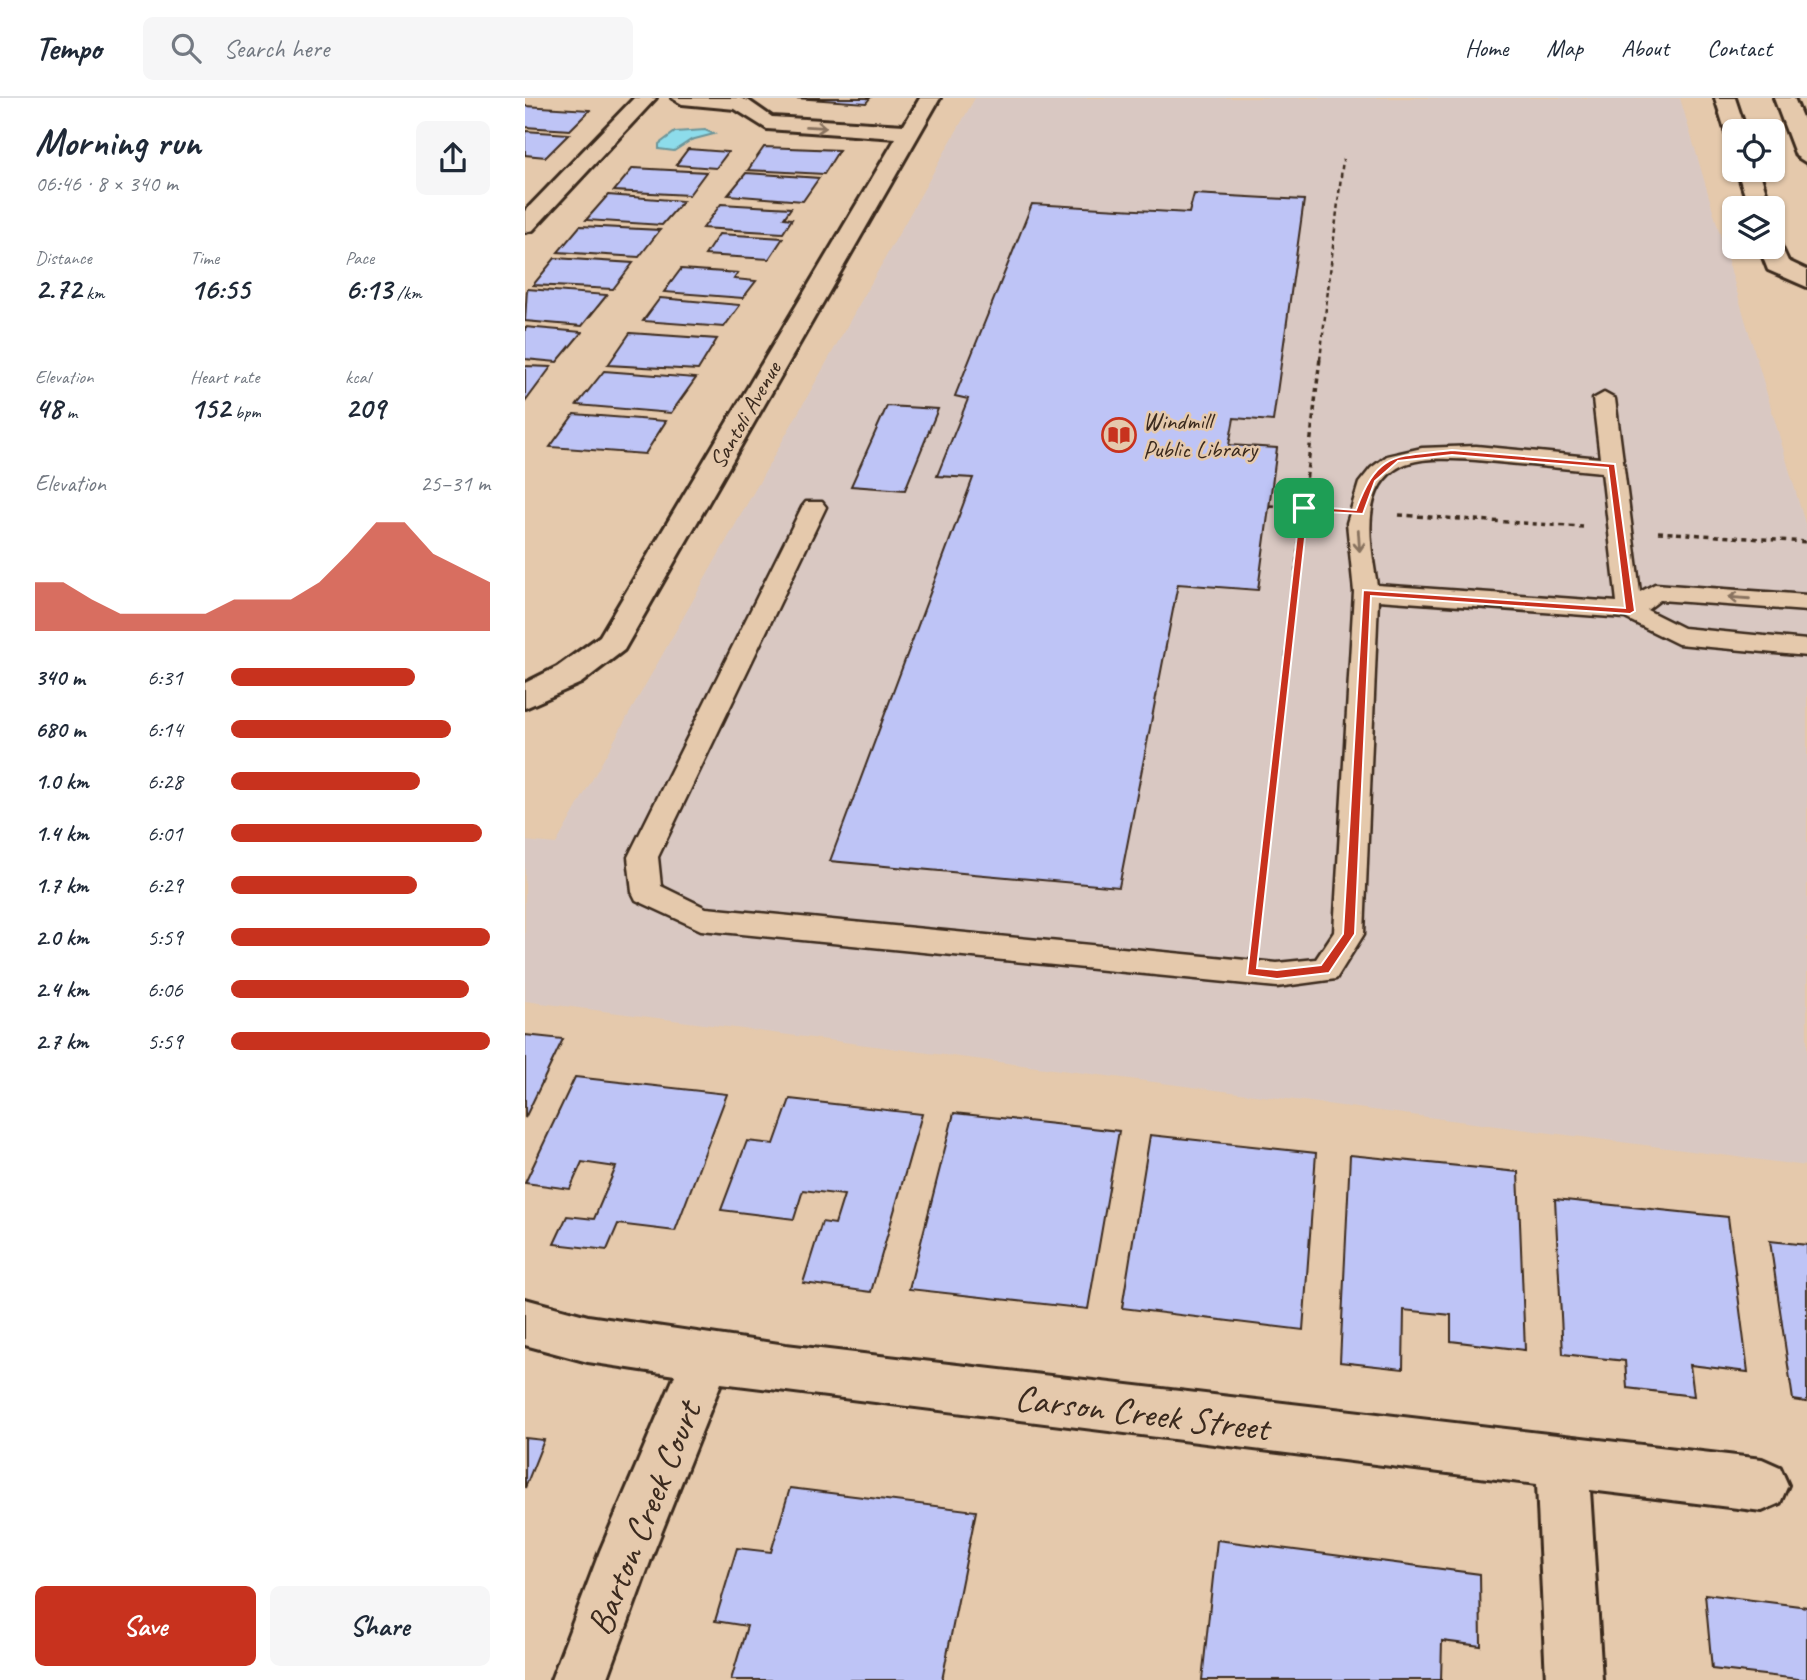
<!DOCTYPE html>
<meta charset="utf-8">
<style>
body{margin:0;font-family:Caveat,sans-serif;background:#f6f6f7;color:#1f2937;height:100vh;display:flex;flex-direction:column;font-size:26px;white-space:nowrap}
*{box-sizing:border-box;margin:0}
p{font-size:23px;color:#747a83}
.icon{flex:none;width:38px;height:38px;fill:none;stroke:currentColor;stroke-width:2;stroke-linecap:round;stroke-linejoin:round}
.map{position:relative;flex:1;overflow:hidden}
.drawer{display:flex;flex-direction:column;background:#fff;width:525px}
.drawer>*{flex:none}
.buttons{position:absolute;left:1197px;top:21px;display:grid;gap:14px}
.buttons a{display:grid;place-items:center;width:63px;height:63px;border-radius:10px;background:#fff;box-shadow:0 2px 5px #0004;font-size:35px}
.pin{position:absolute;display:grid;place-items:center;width:60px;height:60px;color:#fff;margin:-30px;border-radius:14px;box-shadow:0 4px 10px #0006}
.round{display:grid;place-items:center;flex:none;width:74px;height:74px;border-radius:10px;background:#f6f6f7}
.head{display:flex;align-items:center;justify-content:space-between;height:119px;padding:0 35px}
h1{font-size:38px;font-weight:700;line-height:52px}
.stats{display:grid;grid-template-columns:repeat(3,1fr);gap:10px;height:119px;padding:7px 35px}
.stats div{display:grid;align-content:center}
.stats b{font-size:30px;font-weight:700}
.stats small{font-size:19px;font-weight:400}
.stats p{font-size:19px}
.chart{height:196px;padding:14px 35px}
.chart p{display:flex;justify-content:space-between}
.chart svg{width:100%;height:126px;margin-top:7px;fill:#c8321e;opacity:.7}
.cta{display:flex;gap:14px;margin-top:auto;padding:14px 35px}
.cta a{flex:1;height:80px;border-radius:10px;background:#c8321e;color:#fff;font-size:28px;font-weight:700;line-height:80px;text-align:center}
.cta a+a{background:#f6f6f7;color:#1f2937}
ul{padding:0 35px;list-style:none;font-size:23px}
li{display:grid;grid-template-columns:112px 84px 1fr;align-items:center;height:52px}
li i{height:18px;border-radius:9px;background:#c8321e}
header{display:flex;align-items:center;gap:42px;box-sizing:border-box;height:98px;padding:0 35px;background:#fff;border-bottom:2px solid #e0e1e3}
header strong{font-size:33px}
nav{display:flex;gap:38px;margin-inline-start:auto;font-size:24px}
.search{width:490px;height:63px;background:#f6f6f7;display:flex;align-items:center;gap:18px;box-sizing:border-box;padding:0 24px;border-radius:10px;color:#747a83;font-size:26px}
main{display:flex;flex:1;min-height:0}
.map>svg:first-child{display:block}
.built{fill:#d9c8c2}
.water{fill:#8ddceb;stroke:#6c9599;stroke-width:2}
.building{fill:#bec4f6;stroke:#3b2a1e;stroke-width:2}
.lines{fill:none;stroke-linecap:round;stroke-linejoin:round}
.service-casing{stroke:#3b2a1e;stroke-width:5}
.minor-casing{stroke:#3b2a1e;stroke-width:6}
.secondary-casing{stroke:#3b2a1e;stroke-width:6}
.path-far2{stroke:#3b2a1e;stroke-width:2.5;stroke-dasharray:4.5 3.5;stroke-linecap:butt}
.path-far1{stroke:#3b2a1e;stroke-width:3.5;stroke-dasharray:5 4.5;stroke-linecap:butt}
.path{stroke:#3b2a1e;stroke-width:4.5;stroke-dasharray:7 5;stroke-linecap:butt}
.service{fill:#e5c9ac;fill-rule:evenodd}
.minor{fill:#e5c9ac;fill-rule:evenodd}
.secondary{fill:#e5c9ac;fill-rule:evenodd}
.oneway{stroke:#88725e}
.route{fill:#c8321e;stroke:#fff;stroke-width:2;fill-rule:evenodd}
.labels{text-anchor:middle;stroke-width:5;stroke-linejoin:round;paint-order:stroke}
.far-street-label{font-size:24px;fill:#3b2a1e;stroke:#e5c9ac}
.far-poi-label{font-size:24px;fill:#3b2a1e;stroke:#e5c9ac;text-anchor:start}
.near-street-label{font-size:37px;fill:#3b2a1e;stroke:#e5c9ac}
</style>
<header>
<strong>Tempo</strong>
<div class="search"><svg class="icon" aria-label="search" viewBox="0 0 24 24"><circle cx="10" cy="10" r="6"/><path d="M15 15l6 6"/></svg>Search here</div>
<nav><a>Home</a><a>Map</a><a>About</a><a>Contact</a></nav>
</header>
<main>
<section class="drawer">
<div class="head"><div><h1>Morning run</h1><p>06:46 · 8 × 340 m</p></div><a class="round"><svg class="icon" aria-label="share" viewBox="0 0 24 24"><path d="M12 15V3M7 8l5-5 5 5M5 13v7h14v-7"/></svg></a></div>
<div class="stats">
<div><p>Distance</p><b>2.72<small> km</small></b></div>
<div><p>Time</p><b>16:55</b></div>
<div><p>Pace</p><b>6:13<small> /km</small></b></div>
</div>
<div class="stats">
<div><p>Elevation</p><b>48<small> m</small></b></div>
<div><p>Heart rate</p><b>152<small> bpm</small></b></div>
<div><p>kcal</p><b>209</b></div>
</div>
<div class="chart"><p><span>Elevation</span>25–31 m</p>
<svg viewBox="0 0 160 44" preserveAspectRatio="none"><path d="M0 44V27L10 27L20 33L30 38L40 38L50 38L60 38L70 33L80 33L90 33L100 27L110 17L120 6L130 6L140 17L150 22L160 27V44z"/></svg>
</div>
<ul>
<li><b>340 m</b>6:31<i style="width:71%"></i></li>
<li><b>680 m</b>6:14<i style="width:85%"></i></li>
<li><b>1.0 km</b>6:28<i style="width:73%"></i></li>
<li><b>1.4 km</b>6:01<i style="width:97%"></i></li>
<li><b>1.7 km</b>6:29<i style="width:72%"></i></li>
<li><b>2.0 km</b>5:59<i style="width:100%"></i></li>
<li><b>2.4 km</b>6:06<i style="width:92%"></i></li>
<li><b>2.7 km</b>5:59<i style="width:100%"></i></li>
</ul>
<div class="cta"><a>Save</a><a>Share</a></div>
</section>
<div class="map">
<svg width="1282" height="1582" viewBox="0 0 1282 1582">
<rect width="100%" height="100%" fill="#e5c9ac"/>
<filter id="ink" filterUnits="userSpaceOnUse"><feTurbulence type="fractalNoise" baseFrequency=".0143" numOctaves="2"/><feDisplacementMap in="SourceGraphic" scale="14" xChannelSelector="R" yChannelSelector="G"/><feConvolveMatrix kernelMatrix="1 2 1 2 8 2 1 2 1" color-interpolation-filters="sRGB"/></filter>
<g filter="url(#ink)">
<path class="built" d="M450,0H1155L1282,432V1068L0,903V743L31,746Z"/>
<path class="water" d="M180,32L189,36L166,42L149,53L134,51V46L150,34Z"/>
<path class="building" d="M270,0H345L341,5Z
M0,8L65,12L45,32L0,29Z
M0,33L44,36L21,59L0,57Z
M239,49L314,52L299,76L223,72Z
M163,51L203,54L191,70L151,67Z
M108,70L181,74L164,97L89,93Z
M221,75L294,80L278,103L203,97Z
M669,96L779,102L748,323L709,320L704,347L752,350L733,492L653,486L594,789L305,763L448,380L412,378L443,301L430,298L507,106L664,115Z
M83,97L158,103L137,127L61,122Z
M196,106L266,110L259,120L267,121L258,135L178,130Z
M55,128L135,132L114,159L33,154Z
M194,136L258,140L244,161L180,157Z
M30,160L108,165L88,191L8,187Z
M156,171L213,175L209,181L231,183L218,200L139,194Z
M2,191L82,197L57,228L0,223Z
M135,200L215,207L199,229L118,223Z
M0,229L57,234L32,264L0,261Z
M105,235L192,241L173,272L83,267Z
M0,268L26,269L0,304Z
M79,273L171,280L146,315L52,307Z
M362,308L413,311L380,392L326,388Z
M49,316L141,323L120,356L25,349Z
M0,937L38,941L0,1020Z
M50,979L202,996L150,1133L93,1126L82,1152L29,1146L42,1118L69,1121L91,1069L57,1064L45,1091L0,1085Z
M265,1001L397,1016L346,1194L278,1185L297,1124L310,1126L319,1097L278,1092L269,1121L196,1112L222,1043L249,1046Z
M429,1015L594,1033L563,1211L384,1191Z
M625,1037L791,1055L778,1232L597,1210Z
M825,1057L993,1074L1000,1252L926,1243V1217L879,1212L878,1271L815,1264Z
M1030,1101L1203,1119L1223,1274L1165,1267L1169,1298L1102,1290L1100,1263L1038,1256Z
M1245,1143L1282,1147V1304L1268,1302Z
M0,1340L19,1342L0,1390Z
M265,1390L451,1413L417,1582H206L222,1528L190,1523L212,1450L246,1454Z
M692,1442L955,1476L956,1548L917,1543L916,1582H677Z
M1180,1496L1282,1509V1582L1187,1571Z"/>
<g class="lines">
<g class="service-casing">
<path id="service" d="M1079,295L1090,301L1115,494L1130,486L1282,497V513L1135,502L1122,512L1158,530L1282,542V558L1153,546L1100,520L853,502L839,836L811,881L752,889L176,832L111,802L107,794L103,759L277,409L281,404H297L301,409L133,759L136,788L181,810L752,865L791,861L809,834L829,494L822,425L834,385L846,370L862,358L897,350L951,348L1075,360L1068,301ZM951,362L1077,374L1092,504L852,487C846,450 833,390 876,368C896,358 928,361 951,362Z"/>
</g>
<g class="minor-casing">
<path id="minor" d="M109,0H131L8,132L0,134V113Z
M147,0H214L224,3L247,19L379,27L395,0H415L99,552L56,585L0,610V585L32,569L75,538L371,40L242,31L210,11L157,6Z
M0,1201L63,1218L261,1247L1237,1361L1255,1369L1263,1387L1255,1405L1237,1413L1065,1392L1077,1582H1021L1012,1386L196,1285L129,1453L82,1582H26L75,1453L150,1277L63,1264L0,1247Z"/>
</g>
<g class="secondary-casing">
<path id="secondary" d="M1190,0H1210L1221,33H1209V39L1202,38Z
M1249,0H1269L1282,31V65L1271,58Z
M1212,72H1234L1246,110H1224Z
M1248,142L1254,144L1263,163L1282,172V189L1243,172L1234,149H1248Z"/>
</g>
<path class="path-far2" d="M795,262L818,61"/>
<path class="path-far1" d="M745,408L799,412
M874,417L1058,429
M1133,434L1282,444
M757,597L795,260"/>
<path class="path" d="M730,835L757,595"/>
<use href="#service" class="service"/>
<use href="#minor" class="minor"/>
<use href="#secondary" class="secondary"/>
</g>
<defs><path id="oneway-shaft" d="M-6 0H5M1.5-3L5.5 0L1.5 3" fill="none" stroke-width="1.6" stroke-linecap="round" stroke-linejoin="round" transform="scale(1.75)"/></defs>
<g class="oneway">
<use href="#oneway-shaft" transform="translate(291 29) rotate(3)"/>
<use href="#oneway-shaft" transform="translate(834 443) rotate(86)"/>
<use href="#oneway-shaft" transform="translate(1214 500) rotate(-176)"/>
</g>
</g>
<path class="route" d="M927,352L1090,366L1110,513L1105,516L846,498L830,836L804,875L752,881L722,877L775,410L779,408L831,412C853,352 870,359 927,352ZM927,357L1083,370L1100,510L838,492L818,836L796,867L752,872L732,870L783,413L838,416L850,383L873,363Z"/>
<defs>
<g id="library-ring" transform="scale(1.75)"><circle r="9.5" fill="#e5c9ac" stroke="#c8321e" stroke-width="1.5"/><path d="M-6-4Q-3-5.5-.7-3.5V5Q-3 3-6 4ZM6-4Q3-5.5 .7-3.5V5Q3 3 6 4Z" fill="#c8321e"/></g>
</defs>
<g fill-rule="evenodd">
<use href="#library-ring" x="594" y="337"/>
</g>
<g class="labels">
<g class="far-street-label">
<text transform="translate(220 317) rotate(-60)" y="8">Santoli Avenue</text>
</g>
<g class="far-poi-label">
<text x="618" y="331">Windmill<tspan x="618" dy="28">Public Library</tspan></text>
</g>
<g class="near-street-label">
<text transform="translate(617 1314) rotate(7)" y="13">Carson Creek Street</text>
<text transform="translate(118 1420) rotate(-68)" y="13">Barton Creek Court</text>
</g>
</g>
</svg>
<div class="buttons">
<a><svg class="icon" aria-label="locate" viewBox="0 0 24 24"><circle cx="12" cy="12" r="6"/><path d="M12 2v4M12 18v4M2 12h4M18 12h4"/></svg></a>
<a><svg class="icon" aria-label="layers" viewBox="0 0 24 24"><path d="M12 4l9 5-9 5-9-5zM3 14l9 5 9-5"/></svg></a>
</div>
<div class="pin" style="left:779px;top:410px;background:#1e9e55"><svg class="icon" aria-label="arrive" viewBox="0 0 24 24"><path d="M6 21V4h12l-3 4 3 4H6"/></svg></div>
</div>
</main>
